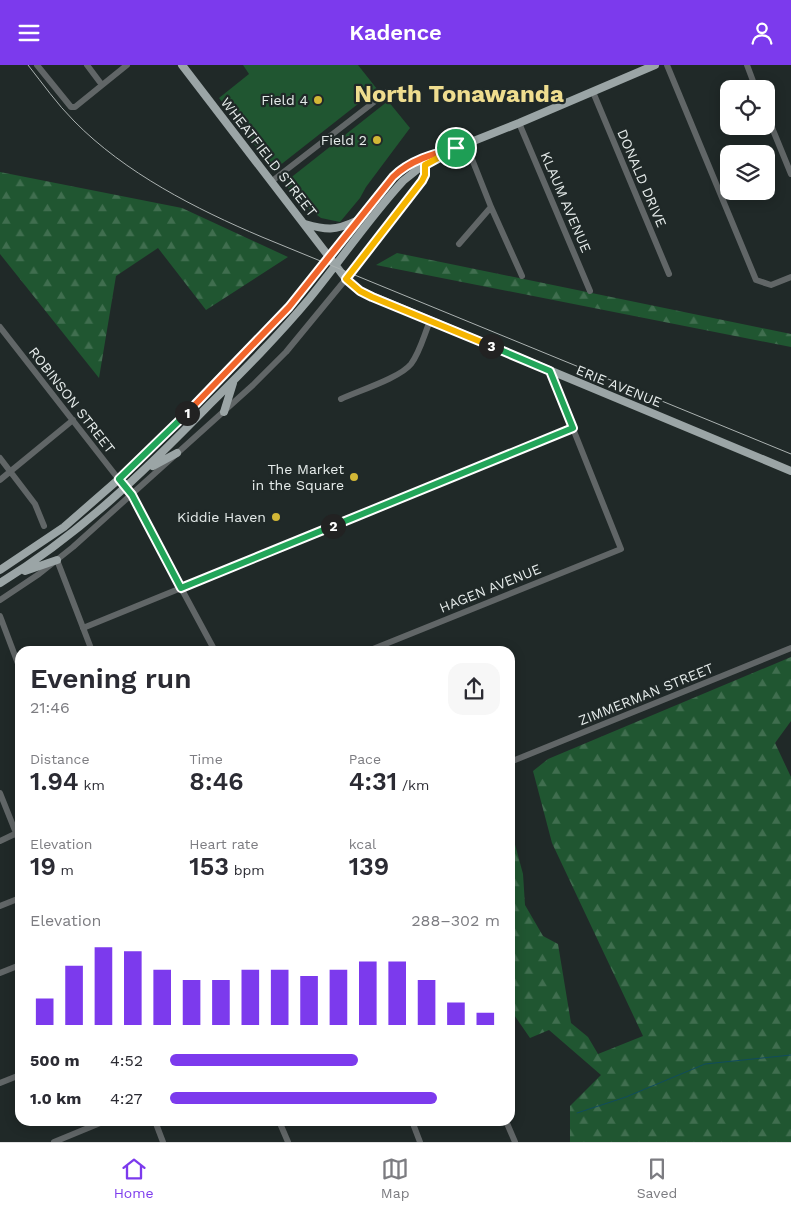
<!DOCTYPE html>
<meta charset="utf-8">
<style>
body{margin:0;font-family:"Work Sans",sans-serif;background:#f7f7f7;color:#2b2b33;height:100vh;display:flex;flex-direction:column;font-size:19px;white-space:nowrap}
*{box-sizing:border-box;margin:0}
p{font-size:16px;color:#7c7c81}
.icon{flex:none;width:28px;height:28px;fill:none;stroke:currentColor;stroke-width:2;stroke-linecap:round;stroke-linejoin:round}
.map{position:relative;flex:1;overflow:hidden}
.drawer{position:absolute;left:15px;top:581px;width:500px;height:480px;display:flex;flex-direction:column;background:#fff;border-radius:15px;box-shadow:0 2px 12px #0003}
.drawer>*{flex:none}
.controls{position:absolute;left:720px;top:15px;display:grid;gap:10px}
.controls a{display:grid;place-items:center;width:55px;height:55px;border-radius:10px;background:#fff;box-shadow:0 2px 12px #0003;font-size:25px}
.pin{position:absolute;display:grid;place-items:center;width:42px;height:42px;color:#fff;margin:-21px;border:2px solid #fff;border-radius:50%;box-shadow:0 1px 5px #0007}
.km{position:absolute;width:25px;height:25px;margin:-12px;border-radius:50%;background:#222;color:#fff;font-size:14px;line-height:25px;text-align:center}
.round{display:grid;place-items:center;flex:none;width:52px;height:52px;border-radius:15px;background:#f7f7f7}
.overview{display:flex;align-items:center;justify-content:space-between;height:85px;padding:0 15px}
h1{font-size:28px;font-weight:600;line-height:38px}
.metrics{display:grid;grid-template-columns:repeat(3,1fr);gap:8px;height:85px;padding:5px 15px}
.metrics div{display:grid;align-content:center}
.metrics b{font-size:25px;font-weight:600}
.metrics small{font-size:14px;font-weight:400}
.metrics p{font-size:14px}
.chart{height:140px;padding:10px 15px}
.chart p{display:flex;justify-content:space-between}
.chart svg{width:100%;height:90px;margin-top:5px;stroke:#7c3aed;stroke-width:6}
ul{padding:0 15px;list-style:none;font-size:16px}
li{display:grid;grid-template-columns:80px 60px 1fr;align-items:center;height:38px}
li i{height:12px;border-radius:6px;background:#7c3aed}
header{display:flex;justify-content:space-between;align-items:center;height:65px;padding:0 15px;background:#7c3aed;color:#fff;font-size:22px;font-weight:600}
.tabs{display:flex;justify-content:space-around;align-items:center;height:70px;border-top:1px solid #e1e1e2;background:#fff;font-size:14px;color:#7c7c81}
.tabs a{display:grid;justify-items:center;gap:2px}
.tabs .on{color:#7c3aed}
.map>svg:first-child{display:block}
.forest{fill:url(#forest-firs)}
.green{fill:#205631}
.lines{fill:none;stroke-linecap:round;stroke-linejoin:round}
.stream{stroke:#104c5d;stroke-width:1}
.minor{stroke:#616667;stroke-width:6}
.major{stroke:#9ba5a6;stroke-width:8}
.rail{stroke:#abb2b1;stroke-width:1}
.split-1-casing{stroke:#fff;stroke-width:10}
.split-2-casing{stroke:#fff;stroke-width:10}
.split-3-casing{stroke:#fff;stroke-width:10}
.split-4-casing{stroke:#fff;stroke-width:10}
.split-1{stroke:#f0652b;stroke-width:6}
.split-2{stroke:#22a559;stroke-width:6}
.split-3{stroke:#22a559;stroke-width:6}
.split-4{stroke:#f5b400;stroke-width:6}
.poi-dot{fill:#d2b736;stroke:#202928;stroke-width:2}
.labels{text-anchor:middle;stroke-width:4.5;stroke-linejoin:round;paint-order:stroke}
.poi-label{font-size:14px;fill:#e6eceb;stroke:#202928;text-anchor:end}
.street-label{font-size:14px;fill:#e6eceb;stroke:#202928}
.town-label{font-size:24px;font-weight:bold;fill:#efdd8f;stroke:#202928}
</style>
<header><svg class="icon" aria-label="menu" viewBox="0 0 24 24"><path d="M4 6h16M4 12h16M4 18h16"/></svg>Kadence<svg class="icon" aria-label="person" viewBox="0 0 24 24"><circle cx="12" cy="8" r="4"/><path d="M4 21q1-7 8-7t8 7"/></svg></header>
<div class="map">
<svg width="791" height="1077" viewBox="0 0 791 1077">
<defs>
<pattern id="forest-firs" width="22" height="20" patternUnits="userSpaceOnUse" patternTransform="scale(1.25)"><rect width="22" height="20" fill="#205631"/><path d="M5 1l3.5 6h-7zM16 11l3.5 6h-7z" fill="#406e4f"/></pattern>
</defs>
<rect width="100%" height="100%" fill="#202928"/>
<path class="forest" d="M0,107L182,143L288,192L206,245L158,183L116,211L99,313L0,189Z
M397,188L791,269V282L376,200Z
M791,592V656L775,678L791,712V1077H570V1041L601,1010L549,965L530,973L510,944V761L523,809L525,840L543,871L558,879L571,958L588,972L598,989L643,971L552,778L533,706L548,694Z"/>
<path class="green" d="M243,0H358L377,24L274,105L219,33L249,9Z
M388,36L410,63L366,122L360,133L340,157L321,153L297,135L284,118Z"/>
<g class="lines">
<path class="stream" d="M577,1048L626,1032L705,999L791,990"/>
<path class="minor" d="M37,0L71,42H75L127,0
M87,0L102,20
M667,0L756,215L771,220L791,212
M747,0L756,24
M593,27L669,209
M766,48L791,109
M519,58L590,226
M466,79L491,142L522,211
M272,116L387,27
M459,179L491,142
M0,262L131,430L215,586
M341,334C358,326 400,313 411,299C420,287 424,270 430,256
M0,393L35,439L44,461
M0,415L73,355
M57,495L92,586
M0,535L39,509L73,482L253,320L286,287L346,214L418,122L424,112L425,100
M0,551L20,604
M83,563L573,363
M368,586L621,484L550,306
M510,697L791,583
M0,728L20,778
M0,776L19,767
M0,841L20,833
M0,908L20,900
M0,1018L20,1010
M155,1056L163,1077
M279,1056L288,1077
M412,1056L420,1077
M506,1056L515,1077
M54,1077L105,1056"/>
<path class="major" d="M182,0L346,214L360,226L791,406
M305,159C326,165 335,166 356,156
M224,347L233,318
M153,401L177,388
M0,505L64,462L119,414L159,376L289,242L387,119L401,104L419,95L456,83L519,58L655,0
M25,506L57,495
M0,518C80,469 145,406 210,339C244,305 278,271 309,234C341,195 369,153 403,116L418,104L446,89"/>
<path class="rail" d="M28,0C43,19 57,39 74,56C125,108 196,144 262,172L791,389"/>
</g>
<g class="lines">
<g class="split-1-casing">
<path id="split-1" d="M187,348L289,242L393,112C410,95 433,89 456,83"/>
</g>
<g class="split-2-casing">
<path id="split-2" d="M187,348L119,414L132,430L181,523L333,461"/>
</g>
<g class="split-3-casing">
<path id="split-3" d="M333,461L573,363L550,306L491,281"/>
</g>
<g class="split-4-casing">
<path id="split-4" d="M456,83L425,100V110L422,116L346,214L360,226L372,232L491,281"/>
</g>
<use href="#split-1" class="split-1"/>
<use href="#split-2" class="split-2"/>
<use href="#split-3" class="split-3"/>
<use href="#split-4" class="split-4"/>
</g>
<g class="poi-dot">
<circle cx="318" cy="35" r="5"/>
<circle cx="377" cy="75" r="5"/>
<circle cx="354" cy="412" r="5"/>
<circle cx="276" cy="452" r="5"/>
</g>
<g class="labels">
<g class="poi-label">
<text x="308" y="40">Field 4</text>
<text x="367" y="80">Field 2</text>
<text x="344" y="409">The Market<tspan x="344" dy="16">in the Square</tspan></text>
<text x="266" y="457">Kiddie Haven</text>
</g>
<g class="street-label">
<text transform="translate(269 92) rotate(52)" y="5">WHEATFIELD STREET</text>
<text transform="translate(642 113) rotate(67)" y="5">DONALD DRIVE</text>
<text transform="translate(566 137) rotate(67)" y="5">KLAUM AVENUE</text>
<text transform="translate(619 321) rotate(22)" y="5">ERIE AVENUE</text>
<text transform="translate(72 335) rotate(52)" y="5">ROBINSON STREET</text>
<text transform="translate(490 523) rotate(-22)" y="5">HAGEN AVENUE</text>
<text transform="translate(646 629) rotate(-22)" y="5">ZIMMERMAN STREET</text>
</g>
<g class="town-label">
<text x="459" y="37">North Tonawanda</text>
</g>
</g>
</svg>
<div class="controls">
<a><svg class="icon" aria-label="locate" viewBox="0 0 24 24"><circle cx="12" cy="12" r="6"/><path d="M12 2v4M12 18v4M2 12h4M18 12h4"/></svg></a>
<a><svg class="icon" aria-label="layers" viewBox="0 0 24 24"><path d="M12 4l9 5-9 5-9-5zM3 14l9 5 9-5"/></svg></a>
</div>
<div class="pin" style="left:456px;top:83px;background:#1e9e55"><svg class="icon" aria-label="arrive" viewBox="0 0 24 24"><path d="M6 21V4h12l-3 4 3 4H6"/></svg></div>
<b class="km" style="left:187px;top:348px">1</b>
<b class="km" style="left:333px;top:461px">2</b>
<b class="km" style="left:491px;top:281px">3</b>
<section class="drawer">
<div class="overview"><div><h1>Evening run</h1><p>21:46</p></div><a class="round"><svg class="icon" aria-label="share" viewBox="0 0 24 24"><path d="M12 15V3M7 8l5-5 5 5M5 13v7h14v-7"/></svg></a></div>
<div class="metrics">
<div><p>Distance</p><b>1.94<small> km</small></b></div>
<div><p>Time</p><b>8:46</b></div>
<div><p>Pace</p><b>4:31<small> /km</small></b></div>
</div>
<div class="metrics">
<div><p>Elevation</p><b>19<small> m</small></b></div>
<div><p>Heart rate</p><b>153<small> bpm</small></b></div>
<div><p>kcal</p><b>139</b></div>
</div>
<div class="chart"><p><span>Elevation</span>288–302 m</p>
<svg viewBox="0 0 160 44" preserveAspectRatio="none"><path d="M5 44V31M15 44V15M25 44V6M35 44V8M45 44V17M55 44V22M65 44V22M75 44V17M85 44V17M95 44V20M105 44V17M115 44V13M125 44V13M135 44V22M145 44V33M155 44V38"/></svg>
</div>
<ul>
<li><b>500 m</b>4:52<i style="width:57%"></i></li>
<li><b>1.0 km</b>4:27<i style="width:81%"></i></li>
</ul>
</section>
</div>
<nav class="tabs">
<a class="on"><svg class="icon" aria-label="home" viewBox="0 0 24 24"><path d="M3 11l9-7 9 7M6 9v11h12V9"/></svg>Home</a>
<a><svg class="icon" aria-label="map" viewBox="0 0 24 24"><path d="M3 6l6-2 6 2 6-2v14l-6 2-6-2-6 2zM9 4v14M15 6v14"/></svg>Map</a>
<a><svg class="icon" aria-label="saved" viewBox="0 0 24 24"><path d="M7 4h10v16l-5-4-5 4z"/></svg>Saved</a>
</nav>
